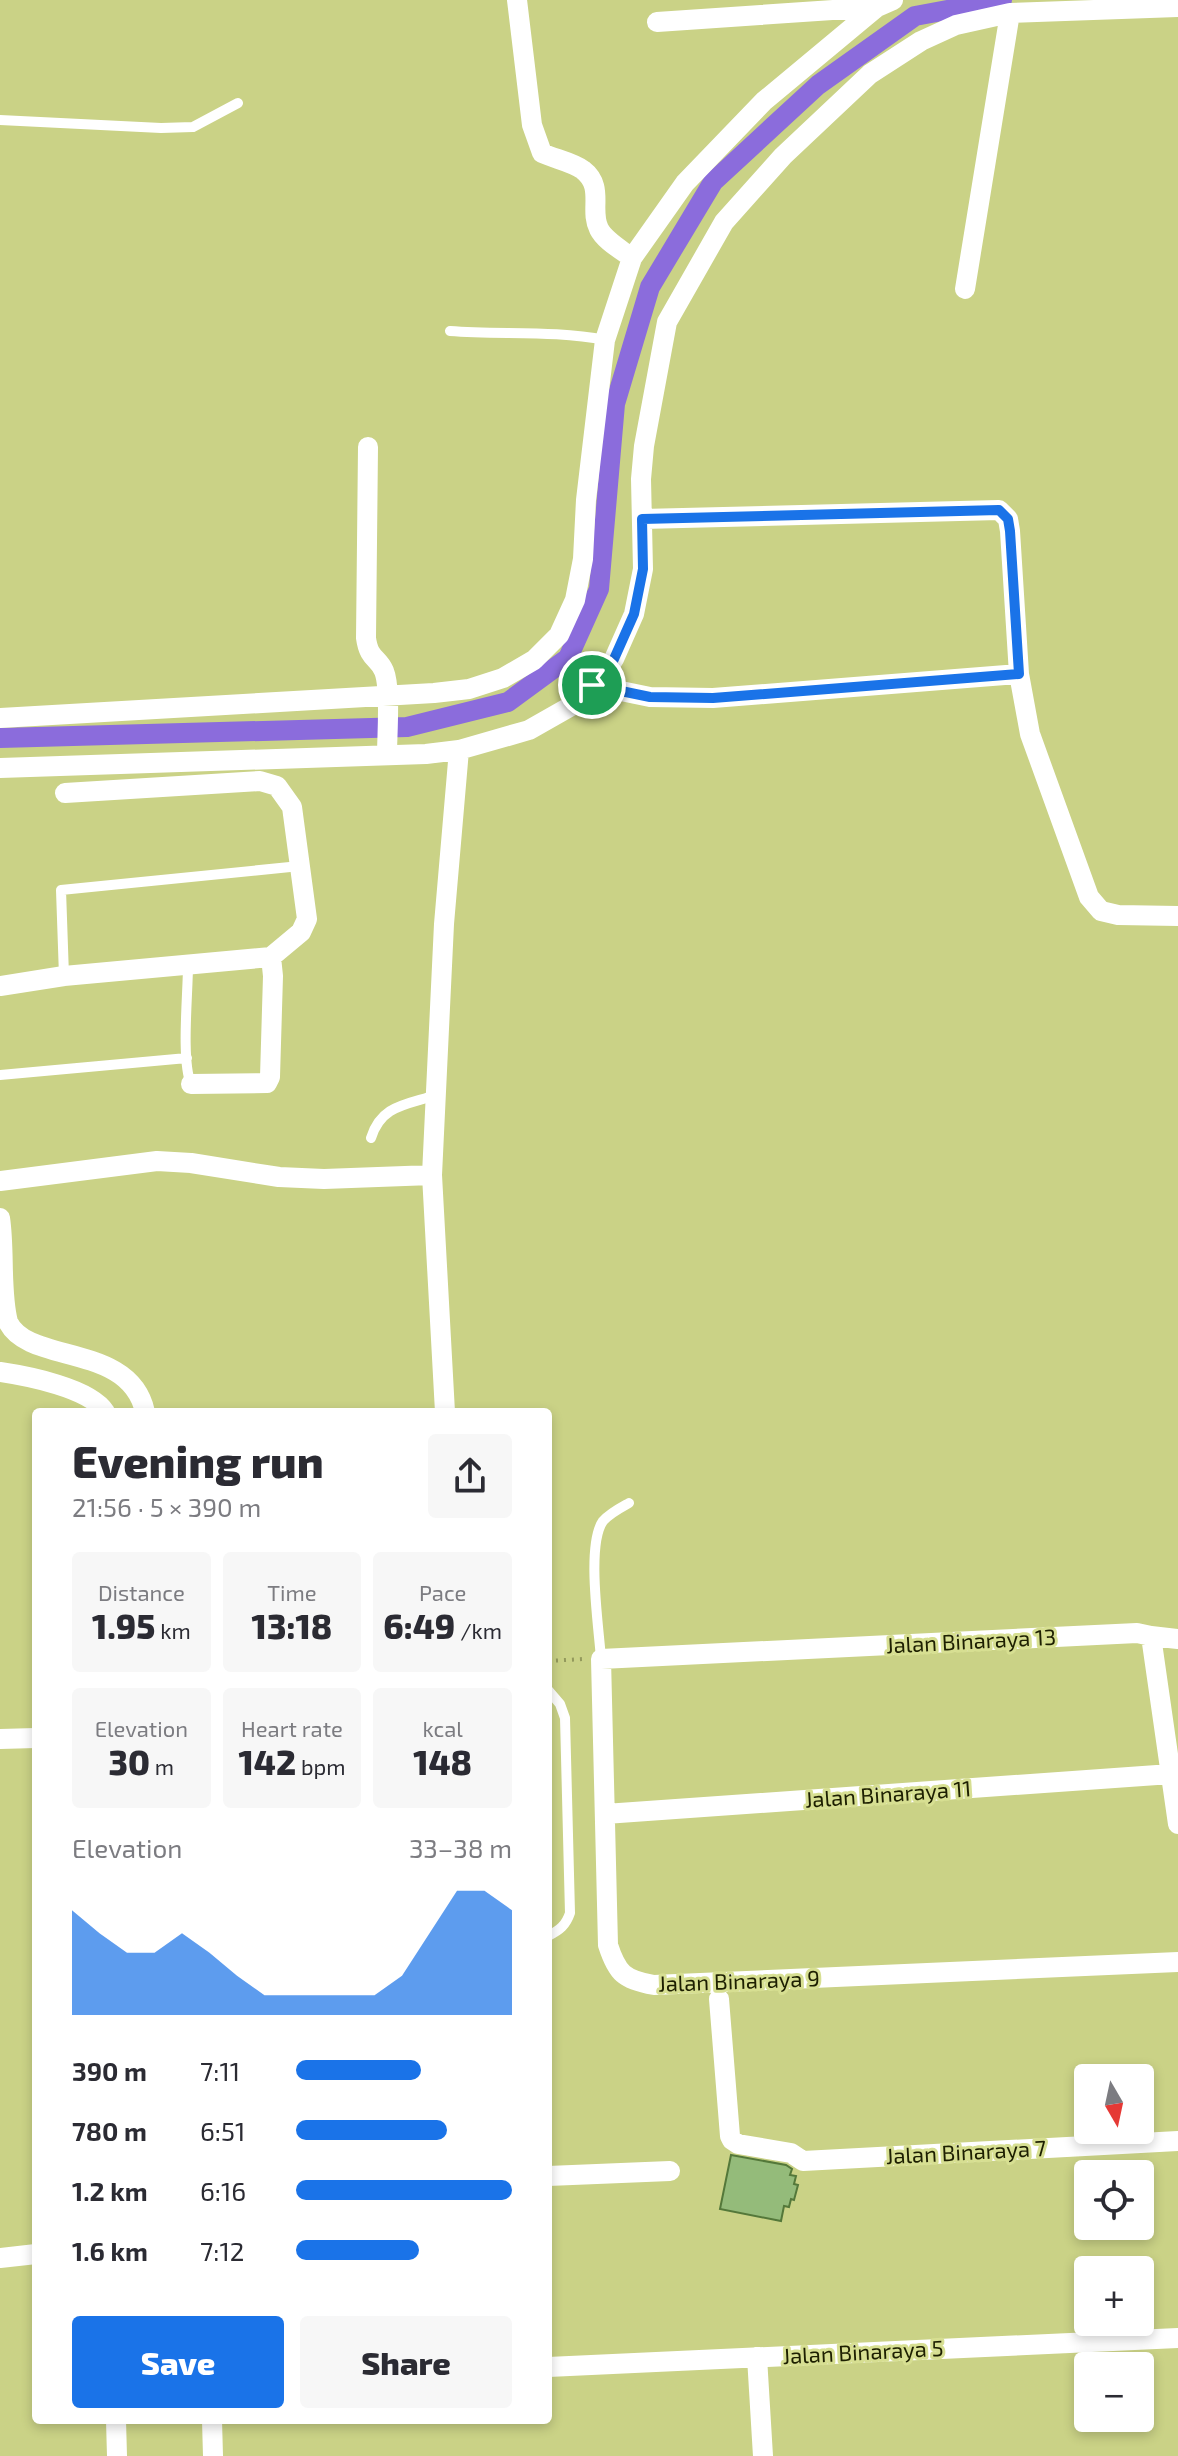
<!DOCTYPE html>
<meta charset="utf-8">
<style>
body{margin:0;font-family:"Exo 2",sans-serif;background:#f7f7f7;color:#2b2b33;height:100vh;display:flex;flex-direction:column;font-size:30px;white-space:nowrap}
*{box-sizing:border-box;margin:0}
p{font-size:26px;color:#7c7c81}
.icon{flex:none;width:44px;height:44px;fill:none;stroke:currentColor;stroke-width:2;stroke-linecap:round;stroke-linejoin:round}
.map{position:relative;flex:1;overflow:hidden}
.side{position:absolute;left:32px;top:1408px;width:520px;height:1016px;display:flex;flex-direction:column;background:#fff;border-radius:8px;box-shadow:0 4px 12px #0003}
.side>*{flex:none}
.needle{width:52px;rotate:171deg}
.buttons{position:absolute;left:1074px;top:2064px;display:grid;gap:16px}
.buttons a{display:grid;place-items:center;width:80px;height:80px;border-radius:8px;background:#fff;box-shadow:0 4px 12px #0003;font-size:40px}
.pin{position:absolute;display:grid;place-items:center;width:68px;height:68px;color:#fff;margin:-34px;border:4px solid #fff;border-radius:50%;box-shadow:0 2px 8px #0007}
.round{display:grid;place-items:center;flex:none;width:84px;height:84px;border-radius:8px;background:#f7f7f7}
.head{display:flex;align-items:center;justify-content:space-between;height:136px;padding:0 40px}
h1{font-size:44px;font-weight:800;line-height:60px}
.figures{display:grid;grid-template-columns:repeat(3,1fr);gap:12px;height:136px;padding:8px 40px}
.figures div{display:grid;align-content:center;border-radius:8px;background:#f7f7f7;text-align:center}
.figures b{font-size:34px;font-weight:800}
.figures small{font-size:22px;font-weight:400}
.figures p{font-size:22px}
.chart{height:224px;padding:16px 40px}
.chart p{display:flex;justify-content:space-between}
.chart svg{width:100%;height:144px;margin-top:8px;fill:#1a73e8;opacity:.7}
.primary-button{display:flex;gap:16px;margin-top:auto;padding:16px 40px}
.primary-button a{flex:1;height:92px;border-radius:8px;background:#1a73e8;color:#fff;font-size:32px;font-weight:800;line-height:92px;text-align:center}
.primary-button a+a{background:#f7f7f7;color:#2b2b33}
ul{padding:0 40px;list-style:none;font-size:26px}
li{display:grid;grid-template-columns:128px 96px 1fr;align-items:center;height:60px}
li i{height:20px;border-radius:10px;background:#1a73e8}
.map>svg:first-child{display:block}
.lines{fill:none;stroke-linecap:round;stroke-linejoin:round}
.canal{stroke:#8b6cdc;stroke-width:20}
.building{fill:#94bb7a;stroke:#54783a;stroke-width:2}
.path{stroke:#93995c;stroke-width:4;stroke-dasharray:2 6;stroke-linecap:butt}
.lane{stroke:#fff;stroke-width:10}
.street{stroke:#fff;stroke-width:20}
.route-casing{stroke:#fff;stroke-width:16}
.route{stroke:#1a73e8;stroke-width:10}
.labels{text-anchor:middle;stroke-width:6;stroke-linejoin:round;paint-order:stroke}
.street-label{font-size:22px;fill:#1d1f01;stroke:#d7df92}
</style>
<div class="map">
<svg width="1178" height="2456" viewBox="0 0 1178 2456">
<rect width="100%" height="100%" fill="#cad286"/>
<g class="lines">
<path class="canal" d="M0,738L407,727L508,702L568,658L599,589L615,404L650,287L713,182L818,85L915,16L1002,0"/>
</g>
<path class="building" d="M731,2155L786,2165L792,2169L790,2175L796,2176L794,2184L798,2185L794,2200L791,2199L789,2207L784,2206L781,2221L720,2209Z"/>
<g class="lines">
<path class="path" d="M548,1661L583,1659"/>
<path class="lane" d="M0,120L161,128L193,127L238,103
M450,331C501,335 554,330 605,340
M188,965C188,994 181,1060 191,1084
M64,976L61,890L300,866
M0,1075L187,1058
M371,1138C381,1105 406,1105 436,1095
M601,1659C599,1628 586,1545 603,1521C610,1513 620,1508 629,1503
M548,1690L560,1704L565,1718L570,1913C566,1925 560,1930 548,1936"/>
<path class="street" d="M517,0L532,125L542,153C555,159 572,162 583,170C605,187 589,210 599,229C605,241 622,250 632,258
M657,22L877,7
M965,289L1010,13
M368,447L366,638C369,660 378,657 384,671C391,688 387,734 387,755
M642,519L999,510L1008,519L1010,531L1019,674L1030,734L1089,897L1101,911L1118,915L1178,916
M592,685L650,697L713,698L1019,674
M0,718L434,693L469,689L503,678L534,660L559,635L575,600L583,559L586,500L605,340L632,258L685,183L764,101L877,7L893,0
M0,768L426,754L459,750L529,730L573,705L614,659L634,614L643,569L641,479L644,446L667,322L724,222L783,156L870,74L921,41L956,25L1010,13L1178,7
M0,986L64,976L271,957L301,932L307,919L292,807L277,786L260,781L65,793
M191,1084L267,1083L270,1077L273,976L271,957
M0,1181L157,1161L191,1163L279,1177L324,1179L432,1175
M0,1218C5,1251 0,1291 8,1322C28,1365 130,1342 145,1412
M0,1372C27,1376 90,1388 105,1412
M445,1412L432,1175L444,924L459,750
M1151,1636L1178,1639
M0,1739L36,1738
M605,1814L1171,1774
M1178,1824L1151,1636L1137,1633L601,1659L608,1945C617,1973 624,1980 654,1985L1178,1962
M719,1999L730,2136L732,2140L738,2144L791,2153L803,2161L1178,2141
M548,2176L670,2171
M0,2258L36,2254
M757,2357L763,2456
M548,2367L1178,2338
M116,2420L117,2456
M212,2420L213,2456"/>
</g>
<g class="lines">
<g class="route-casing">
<path id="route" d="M999,510L1008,519L1010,531L1019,674L713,698L650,697L592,685L614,659L634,614L643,569L642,519Z"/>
</g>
<use href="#route" class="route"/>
</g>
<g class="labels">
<g class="street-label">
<text transform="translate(971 1641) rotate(-3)" y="8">Jalan Binaraya 13</text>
<text transform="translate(888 1794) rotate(-4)" y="8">Jalan Binaraya 11</text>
<text transform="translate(739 1981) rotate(-2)" y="8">Jalan Binaraya 9</text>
<text transform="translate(966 2152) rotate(-3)" y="8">Jalan Binaraya 7</text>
<text transform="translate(863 2352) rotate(-3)" y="8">Jalan Binaraya 5</text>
</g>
</g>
</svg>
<div class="buttons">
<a><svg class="needle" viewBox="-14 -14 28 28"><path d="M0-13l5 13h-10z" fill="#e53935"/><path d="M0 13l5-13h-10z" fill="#7c7c81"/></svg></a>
<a><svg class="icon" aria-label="locate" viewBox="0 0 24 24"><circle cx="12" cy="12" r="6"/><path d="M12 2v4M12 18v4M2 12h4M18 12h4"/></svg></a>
<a>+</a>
<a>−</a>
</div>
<div class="pin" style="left:592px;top:685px;background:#1e9e55"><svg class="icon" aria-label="arrive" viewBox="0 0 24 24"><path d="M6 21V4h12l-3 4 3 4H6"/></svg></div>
<section class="side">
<div class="head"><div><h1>Evening run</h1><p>21:56 · 5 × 390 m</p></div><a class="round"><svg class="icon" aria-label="share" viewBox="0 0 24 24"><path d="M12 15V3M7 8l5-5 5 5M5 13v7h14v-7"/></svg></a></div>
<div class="figures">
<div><p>Distance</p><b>1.95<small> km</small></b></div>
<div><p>Time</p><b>13:18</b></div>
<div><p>Pace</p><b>6:49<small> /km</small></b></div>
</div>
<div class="figures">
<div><p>Elevation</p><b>30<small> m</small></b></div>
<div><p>Heart rate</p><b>142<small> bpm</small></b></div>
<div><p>kcal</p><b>148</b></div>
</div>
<div class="chart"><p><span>Elevation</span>33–38 m</p>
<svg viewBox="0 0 160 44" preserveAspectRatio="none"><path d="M0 44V12L10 19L20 25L30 25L40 19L50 25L60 32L70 38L80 38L90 38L100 38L110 38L120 32L130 19L140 6L150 6L160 12V44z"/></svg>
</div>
<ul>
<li><b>390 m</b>7:11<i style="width:58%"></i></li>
<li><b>780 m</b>6:51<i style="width:70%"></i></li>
<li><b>1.2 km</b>6:16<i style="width:100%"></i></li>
<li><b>1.6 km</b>7:12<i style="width:57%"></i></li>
</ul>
<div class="primary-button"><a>Save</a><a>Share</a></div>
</section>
</div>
